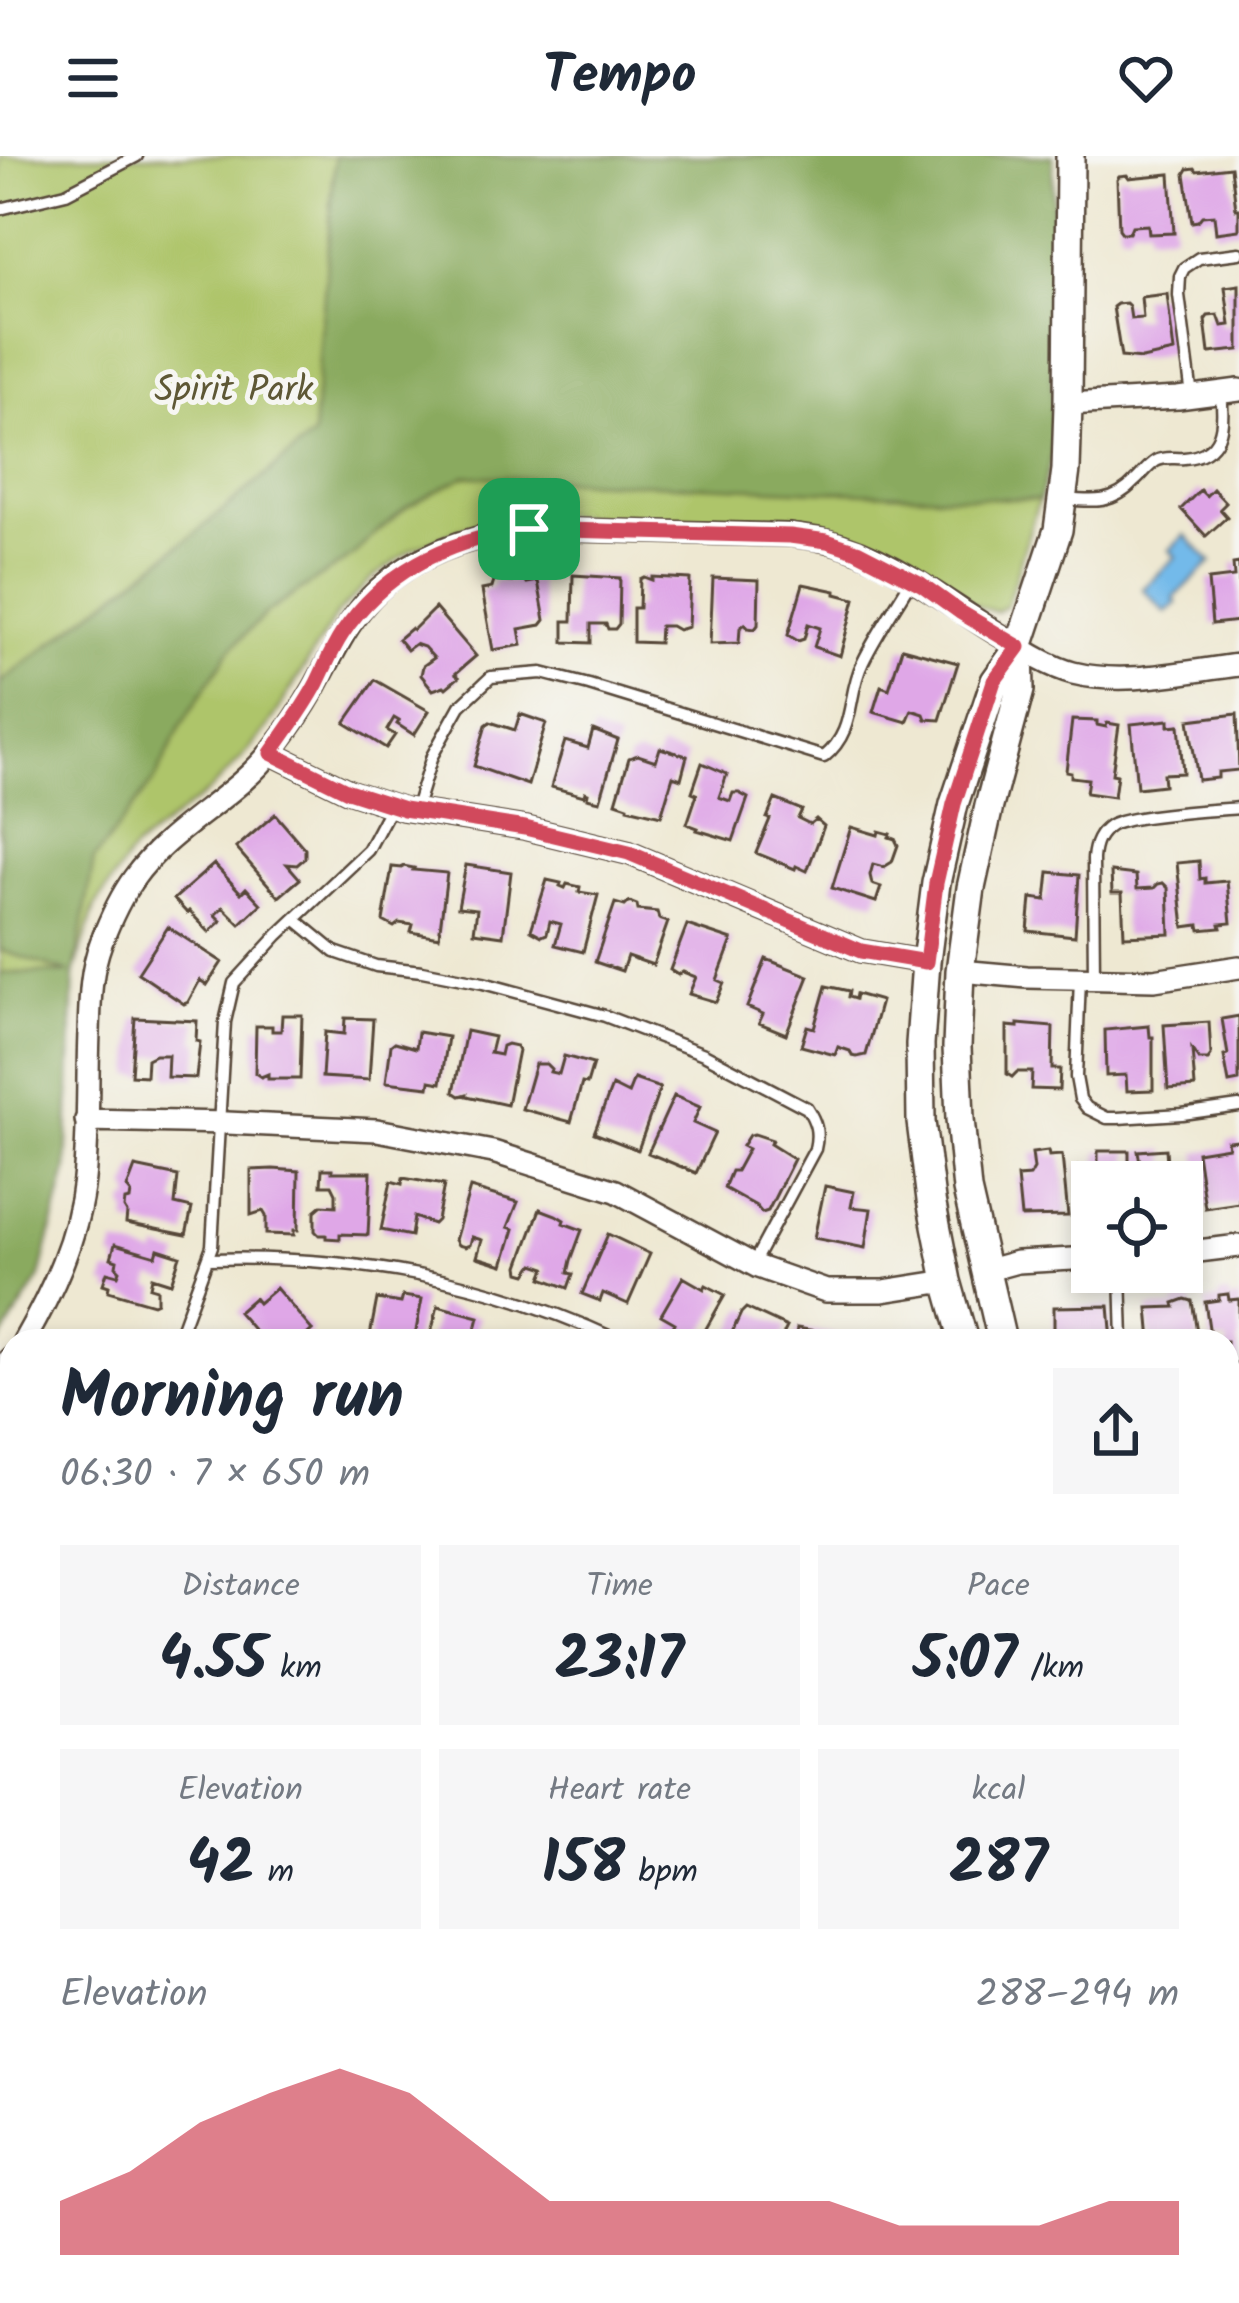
<!DOCTYPE html>
<meta charset="utf-8">
<style>
body{margin:0;font-family:Kalam,sans-serif;background:#f6f6f7;color:#1f2937;height:100vh;display:flex;flex-direction:column;font-size:45px;white-space:nowrap}
*{box-sizing:border-box;margin:0}
p{font-size:39px;color:#747a83}
.icon{flex:none;width:66px;height:66px;fill:none;stroke:currentColor;stroke-width:2;stroke-linecap:round;stroke-linejoin:round}
.map{position:relative;flex:1;overflow:hidden}
.sheet{position:absolute;left:0px;top:1173px;width:1239px;height:975px;display:flex;flex-direction:column;background:#fff;border-radius:36px 36px 0 0;box-shadow:0 6px 18px #0003}
.sheet>*{flex:none}
.tools{position:absolute;left:1071px;top:1005px;display:grid;gap:24px}
.tools a{display:grid;place-items:center;width:132px;height:132px;border-radius:0px;background:#fff;box-shadow:0 6px 18px #0003;font-size:60px}
.pin{position:absolute;display:grid;place-items:center;width:102px;height:102px;color:#fff;margin:-51px;border-radius:24px;box-shadow:0 6px 18px #0006}
.round{display:grid;place-items:center;flex:none;width:126px;height:126px;border-radius:0px;background:#f6f6f7}
.summary{display:flex;align-items:center;justify-content:space-between;height:204px;padding:0 60px}
h1{font-size:66px;font-weight:700;line-height:90px}
.stats{display:grid;grid-template-columns:repeat(3,1fr);gap:18px;height:204px;padding:12px 60px}
.stats div{display:grid;align-content:center;border-radius:0px;background:#f6f6f7;text-align:center}
.stats b{font-size:60px;font-weight:700}
.stats small{font-size:33px;font-weight:400}
.stats p{font-size:33px}
.chart{height:336px;padding:24px 60px}
.chart p{display:flex;justify-content:space-between}
.chart svg{width:100%;height:216px;margin-top:12px;fill:#d1495b;opacity:.7}
header{display:flex;justify-content:space-between;align-items:center;height:156px;padding:0 60px;background:#fff;font-size:54px;font-weight:700}
.map>svg:first-child{display:block}
.green{fill:#aec56a;stroke:#747844;stroke-width:3}
.forest{fill:#8aaa5e;stroke:#626a3e;stroke-width:3}
.water{fill:#73baea;stroke:#577284;stroke-width:3}
.building{fill:#dfa7e7}
.lines{fill:none;stroke-linecap:round;stroke-linejoin:round}
.service-casing{stroke:#564639;stroke-width:15}
.minor-casing{stroke:#564639;stroke-width:26}
.tertiary-casing{stroke:#564639;stroke-width:32}
.service{stroke:#fff;stroke-width:10}
.minor{stroke:#fff;stroke-width:21}
.tertiary{stroke:#fff;stroke-width:27}
.route-casing{stroke:#fff;stroke-width:24}
.route{stroke:#d1495b;stroke-width:15}
.labels{text-anchor:middle;stroke-width:10;stroke-linejoin:round;paint-order:stroke}
.park-label{font-size:36px;fill:#5e5835;stroke:#f6f6f2}
</style>
<header><svg class="icon" aria-label="menu" viewBox="0 0 24 24"><path d="M4 6h16M4 12h16M4 18h16"/></svg>Tempo<svg class="icon" aria-label="heart" viewBox="0 0 24 24"><path d="M12 20l-8-8c-3-5 5-10 8-4 3-6 11-1 8 4z"/></svg></header>
<div class="map">
<svg width="1239" height="2147" viewBox="0 0 1239 2147">
<rect width="100%" height="100%" fill="#f6f6f2"/>
<filter id="ink" filterUnits="userSpaceOnUse"><feTurbulence type="fractalNoise" baseFrequency=".00833" numOctaves="2"/><feDisplacementMap in="SourceGraphic" scale="24" xChannelSelector="R" yChannelSelector="G"/><feConvolveMatrix kernelMatrix="1 2 1 2 8 2 1 2 1" color-interpolation-filters="sRGB"/></filter>
<filter id="wash" filterUnits="userSpaceOnUse"><feTurbulence type="fractalNoise" baseFrequency=".004" numOctaves="4" result="noise"/><feDisplacementMap in="SourceGraphic" scale="48" xChannelSelector="R" yChannelSelector="G"/><feGaussianBlur stdDeviation="2.7" result="paint"/><feColorMatrix in="noise" values="0 0 0 0 0 0 0 0 0 0 0 0 0 0 0 0 0 1.4 0 .05"/><feComposite in="paint" operator="in"/></filter>
<g filter="url(#wash)">
<rect width="100%" height="100%" fill="#eee8d2"/>
<path class="green" d="M0,0H1053L1052,300L1007,449L996,456L977,450L875,386L802,368L557,359L508,361L459,373L413,393L372,422L337,458L268,571L241,603L210,634L133,694L95,751L74,818L0,817Z"/>
<path class="forest" d="M335,0H1053L1052,300L1040,344L465,320L407,351L371,381L354,399L266,457L230,494L182,568L156,622L94,703L74,819L67,1014L40,1121L0,1186V817H69L0,794V527L193,379L313,280Z
M0,2028L12,2039V2136H68V2147H0Z"/>
<path class="water" d="M1185,379L1211,406L1174,442L1177,447L1166,457L1143,433L1176,401L1170,394Z"/>
<g id="blocks">
<path class="building" d="M1231,11L1236,53H1239V74L1216,77L1214,59L1202,60L1198,65L1192,66L1185,18L1188,13L1195,12L1197,15Z
M1170,18L1174,77L1149,78L1148,69L1132,70L1129,77H1122L1119,73L1117,23L1119,20L1127,19L1129,22Z
M1239,129V194L1209,197L1205,164L1208,160L1218,159L1222,170L1230,169L1225,131Z
M1167,138L1174,196L1142,203L1121,201L1113,151L1117,148L1126,147L1129,150L1131,163L1143,162L1141,141Z
M1213,333L1226,347L1220,353L1227,361L1206,380L1181,353L1200,334L1206,340Z
M1239,407V465L1212,468L1208,424L1234,421L1233,408Z
M523,419L527,427L538,425L545,464L541,469L519,473L522,489L493,494L482,434L492,432L494,425L513,426L515,421Z
M573,419L620,422L619,468L615,473H608L606,468H591V487L564,486V465H572Z
M644,421L652,424V421L690,423L688,471L678,474L671,470H660L659,487L633,486V452H639L640,423Z
M713,422L759,424L758,469L755,473L748,472L745,468L740,472L739,487L710,488Z
M803,428L836,435V438L855,443L840,500L814,491L820,472L808,468L804,483L798,485L788,479Z
M435,452L476,500L455,518L459,521L446,532L444,530L433,534L421,519L423,510L434,502L424,491L415,488L407,494L398,483L411,472L413,474Z
M902,492L958,507L940,564L926,563L924,558L912,554L907,566L873,556L881,530L889,533Z
M375,524L429,555L414,579L397,568L399,565L394,562L387,574L395,579L386,592L345,567Z
M520,558L546,567L528,629L474,610L486,569L490,566L515,574Z
M1237,558L1239,614L1218,616V622L1198,624L1189,564Z
M1072,564L1097,565V569L1106,571L1107,567L1119,569L1112,618L1117,619L1114,641L1086,637L1088,623L1071,621V616L1066,615Z
M1169,564V570L1179,569L1183,617L1163,618L1164,629L1137,632L1131,568Z
M593,574L618,584L600,645L587,642L588,637L585,636L584,640L551,631L565,585L588,592Z
M660,592L687,600L681,623L673,620L661,660L628,652V650L616,646L629,602L638,599L656,605Z
M702,607L727,618L719,641L730,645L733,637H739L748,642L733,685L697,674L698,672L687,668L697,638L692,636Z
M775,643L802,654L798,662L810,668L816,663L824,670L807,715L796,710L795,713L756,697L770,663L767,662Z
M275,658L305,693V702L297,709L287,708L300,723L279,741L236,692Z
M851,671L878,679L879,675L890,678L889,681L895,683L898,689L892,706L884,711L873,708L870,719L872,728L881,731L876,746L832,732Z
M1199,705L1200,723L1205,722V727L1227,725L1231,767L1220,768L1221,772L1200,774L1199,769L1184,771L1177,707Z
M214,708L241,737L246,732L261,748L240,768L223,751L215,759L221,765L209,776L189,755L187,757L174,743Z
M466,709L511,716L503,780L474,776L477,753L458,751Z
M403,710L414,712L413,714L447,717L439,781L411,776L413,769L399,767L394,771L383,765L392,711L402,712Z
M1049,716L1079,719L1075,780L1028,775L1031,742L1046,744Z
M1111,716L1136,719L1137,733L1154,732L1158,728L1163,727L1168,732L1170,778L1124,780L1122,737H1112Z
M547,724L561,727L560,730L565,732L567,728L580,731L579,736L598,739L583,796L555,789L561,768L550,765L547,778L542,780L531,774Z
M629,746L637,749L638,754L657,756L659,763L668,766L653,809L627,800L622,815L595,806L615,747L625,750Z
M687,769L732,784L717,824L724,827L716,846L689,838L696,821L683,816L678,819L670,814Z
M168,771L222,806L207,829L200,824L188,846L184,848L138,817Z
M766,803L809,820L786,878L759,867L763,858L747,851Z
M826,830L849,835L848,841L855,843L856,838L881,845L866,899L857,901L852,900L850,895L838,891L835,899L801,890L807,870L814,872Z
M282,859H302L300,923H268V918L261,921L255,917L256,870H272V875H281Z
M1239,860V925L1229,927L1224,900L1228,899L1222,863Z
M135,862L197,865L196,885L200,886L196,922L167,921L168,899H155L147,903L146,920L131,919Z
M345,862L373,863L369,924L322,921L325,876L344,878Z
M1209,866L1211,900L1208,904H1199L1192,894L1195,931L1168,933L1164,869Z
M1018,868L1053,871L1052,913H1060L1059,934L1031,933L1032,916H1017L1012,921L1007,918V870L1018,871Z
M1149,870L1150,881H1153V934L1127,935L1126,919L1106,920L1105,874Z
M466,875L494,881L490,897L500,899L502,890L507,888L516,890L518,894L507,949L467,940V938L460,940L454,936Z
M418,876L448,881L441,927L430,925L429,931L386,926L391,889L395,886L416,892Z
M564,900L593,908L587,928L582,927L571,966L522,953L535,908H546L551,913L550,916L559,918Z
M634,923L660,932L638,994L594,977L612,930L628,938Z
M674,940L700,951L693,967L715,977L696,1017L648,997Z
M754,978L772,984L770,988L794,1003L768,1055L762,1057L756,1050L724,1032L731,1015H736L748,993L742,990L749,979Z
M1239,984V1047L1205,1052L1197,996L1228,991L1227,985Z
M1166,993L1168,1021L1188,1020L1190,1053H1182V1026H1143L1138,995Z
M1048,995L1049,1000L1062,999L1068,1060L1021,1061L1017,1021L1030,1020L1034,1013L1032,997Z
M1098,995H1129V1026H1092V1060H1083L1082,1019H1079V1010H1098Z
M135,1011L178,1020L175,1048L192,1052L186,1079L126,1067L127,1057L124,1052L125,1045L130,1044L131,1037L127,1032Z
M273,1013L299,1015L298,1074H294V1079L266,1078V1060L263,1055L251,1059V1014Z
M322,1013H332V1016H371L368,1079L340,1078V1083L326,1082V1079H319L315,1075V1055L322,1049L336,1050V1037L332,1029H321Z
M403,1022L444,1029L437,1064L433,1068L414,1061L411,1080L381,1074L391,1025L402,1028Z
M825,1030L854,1036L851,1051L871,1053L865,1092L814,1082Z
M470,1032L518,1046L508,1071L514,1073L503,1109L477,1101L482,1084L472,1081L470,1089L465,1091L458,1089L455,1084Z
M540,1053L556,1059L564,1064L563,1067L582,1074L571,1104L568,1117L573,1118L568,1132L542,1122L546,1112L534,1108L527,1118L520,1116L519,1110Z
M608,1078L650,1098L628,1148L603,1137L600,1145L582,1138Z
M115,1088L156,1100L158,1093L180,1100L171,1127L152,1121L150,1131L157,1133V1146L153,1148L108,1135L109,1130L103,1128L107,1116L118,1119L120,1114L116,1110L117,1104L111,1102Z
M683,1121L704,1133L706,1129L725,1139L699,1185H676L668,1181L675,1167L661,1159Z
M276,1132L312,1174L300,1185H263L238,1156L254,1142L258,1147Z
M1228,1138L1229,1144L1239,1143V1184H1237L1239,1206L1227,1209V1185H1211L1205,1146L1219,1144V1139Z
M403,1140L422,1143L414,1185H369L377,1143L401,1147Z
M1185,1143L1192,1145L1198,1182L1196,1185H1151L1148,1152L1175,1151L1174,1147Z
M438,1150L479,1161L473,1185H429Z
M1109,1150L1112,1185H1054V1151Z
M746,1152L787,1171L780,1185H728L741,1157Z
M797,1172L852,1181L851,1185H795Z
M1227,1274H1230L1231,1284L1239,1283V1329L1227,1330Z
M6,1279L12,1285V1358L5,1360L0,1355V1285Z
M1227,1548H1239V1592H1227Z
M0,1595H12V1651H0Z
M3,1959L12,1965V2013L0,2005V1964Z
M252,2136H306L307,2141L253,2146Z
M559,2136H604L602,2147H556Z
M625,2136H669L667,2147H623Z
M693,2136H714L712,2140L721,2144L723,2138L737,2144L736,2147H689Z
M1051,2136H1110L1114,2140L1106,2147H1100L1096,2143L1092,2147H1061Z"/>
</g>
</g>
<g filter="url(#ink)">
<use href="#blocks" fill-opacity="0" stroke="#564639" stroke-width="3"/>
<g class="lines">
<g class="service-casing">
<path id="service" d="M0,53L66,37L137,0
M1192,240L1179,139L1180,120L1184,112L1199,102L1239,97
M1065,343C1094,346 1114,348 1135,325C1142,319 1148,310 1156,305C1165,300 1175,303 1184,302C1223,299 1225,269 1221,238
M415,655L432,600L460,550L491,521L542,517L589,529L824,601C857,574 846,540 863,506C877,477 896,450 912,423
M295,763L335,796L376,810L422,815L483,827L605,860L704,898L807,952C816,966 819,976 815,993L753,1108
M1080,823L1076,921L1080,943L1087,952L1107,962H1118L1182,958L1239,950
M1094,824L1093,703C1094,689 1098,678 1110,670C1126,659 1215,654 1239,652
M208,1103C354,1099 487,1123 620,1185
M1121,1116L1123,1185
M177,1185L212,1090L225,866L234,827L278,779L368,694L392,649
M1227,1232L1239,1230
M0,1409L12,1398
M0,1557H12
M343,2136V2147"/>
</g>
<g class="minor-casing">
<path id="minor" d="M1068,248L1178,242L1239,234
M271,597L348,635L403,653L525,672L629,697L861,795L926,806
M960,815L1027,821L1154,824L1239,811
M86,964L227,967L377,974L493,996L616,1035L758,1111L826,1135H883L947,1125
M1182,1097L1239,1090
M984,1115L1017,1106L1092,1102
M24,1185C52,1136 78,1081 84,1023C89,975 87,926 89,877C90,847 90,816 101,787C109,766 121,740 134,722C171,670 235,643 274,592C289,573 303,552 315,531C334,496 349,461 379,433C420,395 476,379 529,373L790,379C803,381 815,382 827,385C890,400 944,445 998,478C1021,492 1047,510 1073,517C1125,530 1186,515 1239,509
M0,1213L12,1201
M1227,1372L1239,1371
M1227,1652L1239,1650
M0,1696L12,1697
M0,1863L12,1875
M1237,1987L1239,1981
M207,2136V2147
M926,2147L939,2136"/>
</g>
<g class="tertiary-casing">
<path id="tertiary" d="M964,1185L947,1125L931,1044L921,966L920,888L926,806L936,727L954,648L995,525L1019,491L1058,374L1066,314L1068,248L1070,0
M1002,1185L967,1034L960,963L957,891L960,815L971,732L989,650L1020,534L1019,491
M1162,2136L1169,2147
M1207,2136L1215,2147"/>
</g>
<use href="#service" class="service"/>
<use href="#minor" class="minor"/>
<use href="#tertiary" class="tertiary"/>
</g>
</g>
<g class="lines" filter="url(#ink)">
<g class="route-casing">
<path id="route" d="M529,373L790,380L827,385L857,395L921,428L960,456L1019,491L994,525L954,648L936,727L926,806L861,795L629,697L525,672L404,653L348,635L271,597C287,574 304,552 317,527C325,511 332,493 342,478C386,412 452,382 529,373Z"/>
</g>
<use href="#route" class="route"/>
</g>
<g class="labels">
<g class="park-label">
<text x="234" y="245">Spirit Park</text>
</g>
</g>
</svg>
<div class="tools">
<a><svg class="icon" aria-label="locate" viewBox="0 0 24 24"><circle cx="12" cy="12" r="6"/><path d="M12 2v4M12 18v4M2 12h4M18 12h4"/></svg></a>
</div>
<div class="pin" style="left:529px;top:373px;background:#1e9e55"><svg class="icon" aria-label="arrive" viewBox="0 0 24 24"><path d="M6 21V4h12l-3 4 3 4H6"/></svg></div>
<section class="sheet">
<div class="summary"><div><h1>Morning run</h1><p>06:30 · 7 × 650 m</p></div><a class="round"><svg class="icon" aria-label="share" viewBox="0 0 24 24"><path d="M12 15V3M7 8l5-5 5 5M5 13v7h14v-7"/></svg></a></div>
<div class="stats">
<div><p>Distance</p><b>4.55<small> km</small></b></div>
<div><p>Time</p><b>23:17</b></div>
<div><p>Pace</p><b>5:07<small> /km</small></b></div>
</div>
<div class="stats">
<div><p>Elevation</p><b>42<small> m</small></b></div>
<div><p>Heart rate</p><b>158<small> bpm</small></b></div>
<div><p>kcal</p><b>287</b></div>
</div>
<div class="chart"><p><span>Elevation</span>288–294 m</p>
<svg viewBox="0 0 160 44" preserveAspectRatio="none"><path d="M0 44V33L10 27L20 17L30 11L40 6L50 11L60 22L70 33L80 33L90 33L100 33L110 33L120 38L130 38L140 38L150 33L160 33V44z"/></svg>
</div>
</section>
</div>
